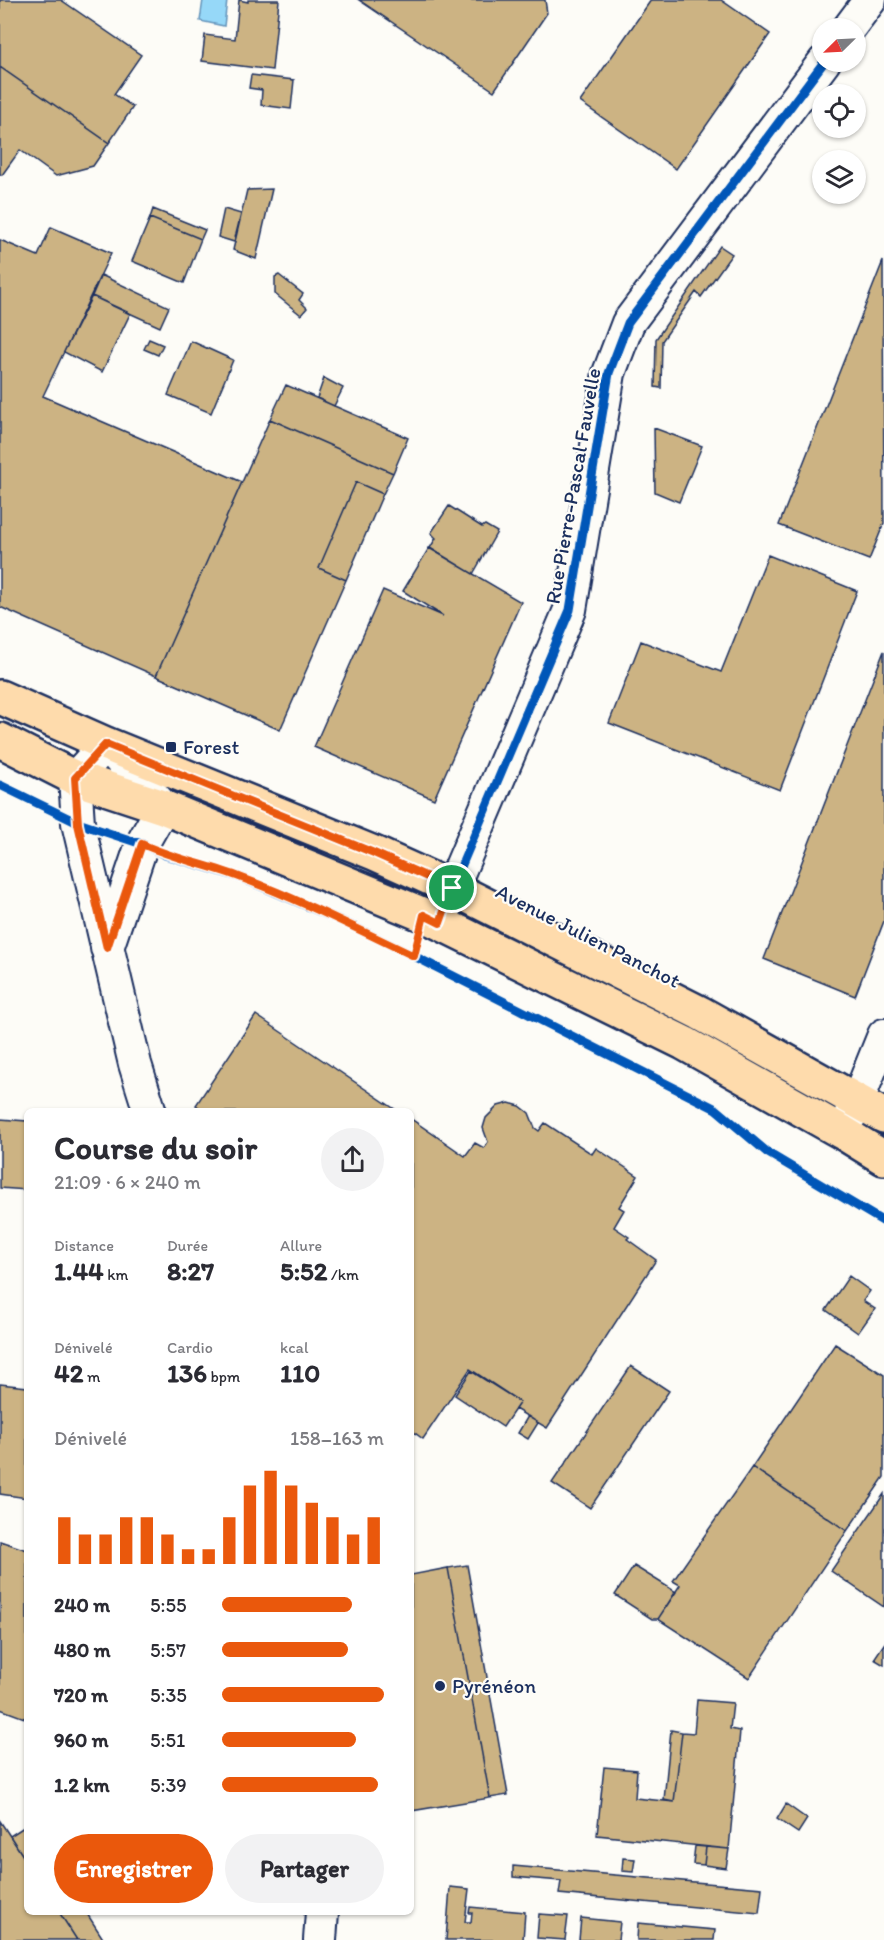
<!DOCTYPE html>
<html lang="fr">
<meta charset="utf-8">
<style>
body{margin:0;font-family:Itim,sans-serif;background:#f2f2f3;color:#2b2b33;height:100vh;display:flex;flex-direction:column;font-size:22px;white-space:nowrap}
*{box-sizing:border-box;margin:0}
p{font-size:20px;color:#7c7c81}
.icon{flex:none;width:33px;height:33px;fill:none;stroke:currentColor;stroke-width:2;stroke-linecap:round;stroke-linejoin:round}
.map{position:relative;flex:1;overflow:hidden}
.panel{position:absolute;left:24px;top:1108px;width:390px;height:807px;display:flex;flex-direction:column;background:#fff;border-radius:9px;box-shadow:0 2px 4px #0004}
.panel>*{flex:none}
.needle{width:39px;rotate:246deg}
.buttons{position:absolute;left:812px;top:18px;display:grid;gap:12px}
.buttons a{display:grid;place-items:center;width:54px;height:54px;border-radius:50%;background:#fff;box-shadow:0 2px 4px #0004;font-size:30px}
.pin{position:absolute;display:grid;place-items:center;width:51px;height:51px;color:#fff;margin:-26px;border:3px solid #fff;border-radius:50%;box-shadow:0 2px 6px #0007}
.round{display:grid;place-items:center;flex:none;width:63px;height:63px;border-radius:32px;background:#f2f2f3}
.head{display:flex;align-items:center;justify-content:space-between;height:102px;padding:0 30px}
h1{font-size:33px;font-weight:700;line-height:45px}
.stats{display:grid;grid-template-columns:repeat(3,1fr);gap:9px;height:102px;padding:6px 30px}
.stats div{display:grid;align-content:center}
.stats b{font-size:26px;font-weight:700}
.stats small{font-size:16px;font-weight:400}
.stats p{font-size:16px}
.chart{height:168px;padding:12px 30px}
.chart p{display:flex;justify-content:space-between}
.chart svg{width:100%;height:108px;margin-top:6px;stroke:#ea580c;stroke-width:6}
.primary-button{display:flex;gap:12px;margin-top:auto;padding:12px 30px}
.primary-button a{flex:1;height:69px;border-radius:36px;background:#ea580c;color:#fff;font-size:24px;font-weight:700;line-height:69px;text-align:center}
.primary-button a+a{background:#f2f2f3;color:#2b2b33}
ul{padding:0 30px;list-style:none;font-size:20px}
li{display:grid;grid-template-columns:96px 72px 1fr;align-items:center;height:45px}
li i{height:15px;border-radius:8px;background:#ea580c}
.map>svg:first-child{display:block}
.water{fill:#96d8f8;stroke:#6594ba;stroke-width:1.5}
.building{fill:#ccb383;stroke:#1b2f5e;stroke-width:1.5}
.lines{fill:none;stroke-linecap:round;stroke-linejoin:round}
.minor-casing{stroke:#1b2f5e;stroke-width:36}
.major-casing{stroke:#1b2f5e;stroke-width:38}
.minor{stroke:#fdfcf7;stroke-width:32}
.major{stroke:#fedbac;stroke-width:33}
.cycleway-casing{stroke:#fdfcf7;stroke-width:13}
.cycleway{stroke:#0057b8;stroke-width:9}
.route-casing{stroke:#fff;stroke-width:12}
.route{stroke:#ea580c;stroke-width:8}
.poi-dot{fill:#1b2f5e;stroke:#fdfcf7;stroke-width:2}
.labels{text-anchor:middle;stroke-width:4.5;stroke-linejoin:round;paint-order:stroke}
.street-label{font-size:21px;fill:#1b2f5e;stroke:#fdfcf7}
.poi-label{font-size:21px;fill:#1b2f5e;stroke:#fdfcf7;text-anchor:start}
</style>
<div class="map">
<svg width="884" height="1940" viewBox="0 0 884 1940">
<rect width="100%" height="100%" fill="#fdfcf7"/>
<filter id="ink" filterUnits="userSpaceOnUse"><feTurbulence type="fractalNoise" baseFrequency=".0167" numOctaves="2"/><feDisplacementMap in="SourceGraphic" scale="12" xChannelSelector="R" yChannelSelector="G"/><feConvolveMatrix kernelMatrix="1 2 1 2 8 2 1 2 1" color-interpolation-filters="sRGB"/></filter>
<g filter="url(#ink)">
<path class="water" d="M203,0H227L224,26L200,21Z"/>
<path class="building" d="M0,0H61L141,55L114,94L133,107L109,143L0,67Z
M239,0L248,2V0H279L272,70L202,61L205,35L235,39Z
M359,0H545L547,13L494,91Z
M651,0H721L770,34L676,169L580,102Z
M0,67L109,143L93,166L56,176L20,150L2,175L0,174Z
M251,75L294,80L291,109L261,105L262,90L249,88Z
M272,189L256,259L233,250L247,190Z
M153,209L205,230L201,239L150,218Z
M224,209L241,214L234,242L218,237Z
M150,218L201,239L184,283L132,261Z
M51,227L111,253L43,396L242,482L156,676L0,607V240L38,256Z
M720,246L732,254L701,297L696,292L662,341L661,388L655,387L656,339Z
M883,261L884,523L869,560L779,525Z
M101,275L169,307L160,327L92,296Z
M279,275L303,294L299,300L307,308L301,315L275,294V277Z
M92,296L130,314L102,372L64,352Z
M149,339L163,345L158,355L144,349Z
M191,341L233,360L211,413L168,395Z
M324,378L343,388L334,406L317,398Z
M286,385L408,438L393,473L270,419Z
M270,419L393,473L383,494L356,482L319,568L346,580L280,730L156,676Z
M654,428L702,446L679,502L655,492Z
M356,482L383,494L346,580L319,568Z
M449,506L482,527L485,525L497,532L473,574L430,548L436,538L431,533Z
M429,548L521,602L434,799L314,747L383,590L443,616L403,591Z
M768,555L857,591L780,790L609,723L641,641L721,672Z
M884,651V921L855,996L764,959Z
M256,1015L399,1112H205L196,1105Z
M509,1103L520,1106L529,1113L535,1128L539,1131L545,1123L592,1154L596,1148L638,1176L619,1207L624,1210L614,1227L629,1237L627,1239L656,1260L547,1428L515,1409L520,1402L470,1369L423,1439L411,1430V1119L465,1156L475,1143L484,1148L488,1142L483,1128L486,1118L498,1106Z
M0,1119L27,1121V1190L0,1188Z
M849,1276L870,1291L863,1301L875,1309L858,1333L826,1310Z
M835,1344L884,1375V1477L847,1531L752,1467Z
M631,1366L669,1391L590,1508L552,1483Z
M471,1371L520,1402L503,1427L455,1395Z
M0,1384L27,1387V1498L0,1494Z
M528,1416L538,1423L528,1439L518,1433Z
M752,1467L847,1531L749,1678L658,1619L680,1585L673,1581Z
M884,1494V1607L831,1571Z
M0,1541L27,1550V1719L0,1709Z
M467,1565L508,1795L490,1798L448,1568Z
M634,1566L676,1592L658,1619H652L615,1595Z
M448,1568L490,1798L411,1811V1575Z
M884,1644V1665L874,1659Z
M697,1700L733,1703L730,1729L740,1731L729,1849L597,1835L604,1767L637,1770L635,1798L674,1802L682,1732L694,1733Z
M671,1730L682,1732L674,1802L664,1800Z
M786,1804L807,1819L798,1833L777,1819Z
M0,1821L27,1862V1912H59L77,1940H0Z
M27,1825V1862L10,1836Z
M695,1846L706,1847L704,1865L693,1864Z
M706,1847L729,1849L726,1868L704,1865Z
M623,1858L635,1859L633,1872L622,1871Z
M513,1866L762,1888L759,1913L559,1894L561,1881L513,1877Z
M450,1887L469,1889L465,1922H471L472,1913H469L470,1907L525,1912L523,1940H446Z
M59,1912H86L104,1940H77Z
M539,1914L568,1916L565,1940L537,1938Z
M581,1918L620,1922L618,1940H579Z
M638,1923L715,1930L714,1940H637Z"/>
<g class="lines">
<g class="minor-casing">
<path id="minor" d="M849,28L870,0
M440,923L452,888L570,610L609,373L628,323L824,62
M107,948L142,844L163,807L106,744L75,778L78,823L135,1064L150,1112
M842,1132L859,1097L884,1035
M320,1940L322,1912"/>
</g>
<g class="major-casing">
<path id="major" d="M0,697L106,744L374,853L452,888L700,1013L884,1116
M0,740L75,778L163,807L424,915L684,1043L842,1132L884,1158"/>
</g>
<use href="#minor" class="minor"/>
<use href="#major" class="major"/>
<g class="cycleway-casing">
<path id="cycleway" d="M0,785L78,823L142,844L165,855L242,878L342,921L414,956L716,1109L768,1153L884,1222
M440,923L452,888L570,610L609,373L628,323L824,62"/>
</g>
<use href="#cycleway" class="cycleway"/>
</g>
</g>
<g class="lines" filter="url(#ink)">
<g class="route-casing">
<path id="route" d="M106,744L374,853L452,888L440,923L424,915L414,956C357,929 301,900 242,878C209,865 174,859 142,844L107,948L78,824L75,778Z"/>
</g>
<use href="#route" class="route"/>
</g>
<g class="poi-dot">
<rect x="165" y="741" width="12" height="12" rx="3"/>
<circle cx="440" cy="1686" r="6"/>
</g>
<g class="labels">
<g class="street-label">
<text transform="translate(573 486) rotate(-80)" y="7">Rue Pierre-Pascal Fauvelle</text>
<text transform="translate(588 936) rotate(27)" y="7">Avenue Julien Panchot</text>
</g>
<g class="poi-label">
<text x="183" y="754">Forest</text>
<text x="452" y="1693">Pyrénéon</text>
</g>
</g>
</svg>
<div class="buttons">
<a><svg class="needle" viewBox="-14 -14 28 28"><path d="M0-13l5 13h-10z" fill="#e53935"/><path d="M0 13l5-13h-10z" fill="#7c7c81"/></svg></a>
<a><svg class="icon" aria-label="locate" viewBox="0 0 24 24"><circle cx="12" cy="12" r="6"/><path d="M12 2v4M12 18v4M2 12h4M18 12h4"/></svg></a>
<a><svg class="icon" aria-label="layers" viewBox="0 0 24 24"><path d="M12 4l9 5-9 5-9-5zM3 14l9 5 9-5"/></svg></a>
</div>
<div class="pin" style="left:452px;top:888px;background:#1e9e55"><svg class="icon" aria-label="arrive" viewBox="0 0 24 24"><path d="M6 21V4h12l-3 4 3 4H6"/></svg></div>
<section class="panel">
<div class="head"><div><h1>Course du soir</h1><p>21:09 · 6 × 240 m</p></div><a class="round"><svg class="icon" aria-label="share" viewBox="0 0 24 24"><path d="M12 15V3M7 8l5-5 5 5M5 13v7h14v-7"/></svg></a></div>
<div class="stats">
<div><p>Distance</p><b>1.44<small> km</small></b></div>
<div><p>Durée</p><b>8:27</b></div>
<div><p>Allure</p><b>5:52<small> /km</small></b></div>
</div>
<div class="stats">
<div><p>Dénivelé</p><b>42<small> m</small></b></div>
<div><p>Cardio</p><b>136<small> bpm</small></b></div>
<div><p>kcal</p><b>110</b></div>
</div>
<div class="chart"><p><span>Dénivelé</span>158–163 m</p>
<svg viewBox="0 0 160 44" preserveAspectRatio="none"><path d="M5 44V25M15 44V32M25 44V32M35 44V25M45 44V25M55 44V32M65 44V38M75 44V38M85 44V25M95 44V12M105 44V6M115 44V12M125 44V19M135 44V25M145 44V32M155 44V25"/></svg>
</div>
<ul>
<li><b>240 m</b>5:55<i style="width:80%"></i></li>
<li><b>480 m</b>5:57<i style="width:78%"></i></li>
<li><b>720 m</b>5:35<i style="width:100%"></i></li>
<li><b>960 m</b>5:51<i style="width:83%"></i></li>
<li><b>1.2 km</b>5:39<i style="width:96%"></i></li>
</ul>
<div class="primary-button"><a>Enregistrer</a><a>Partager</a></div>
</section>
</div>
